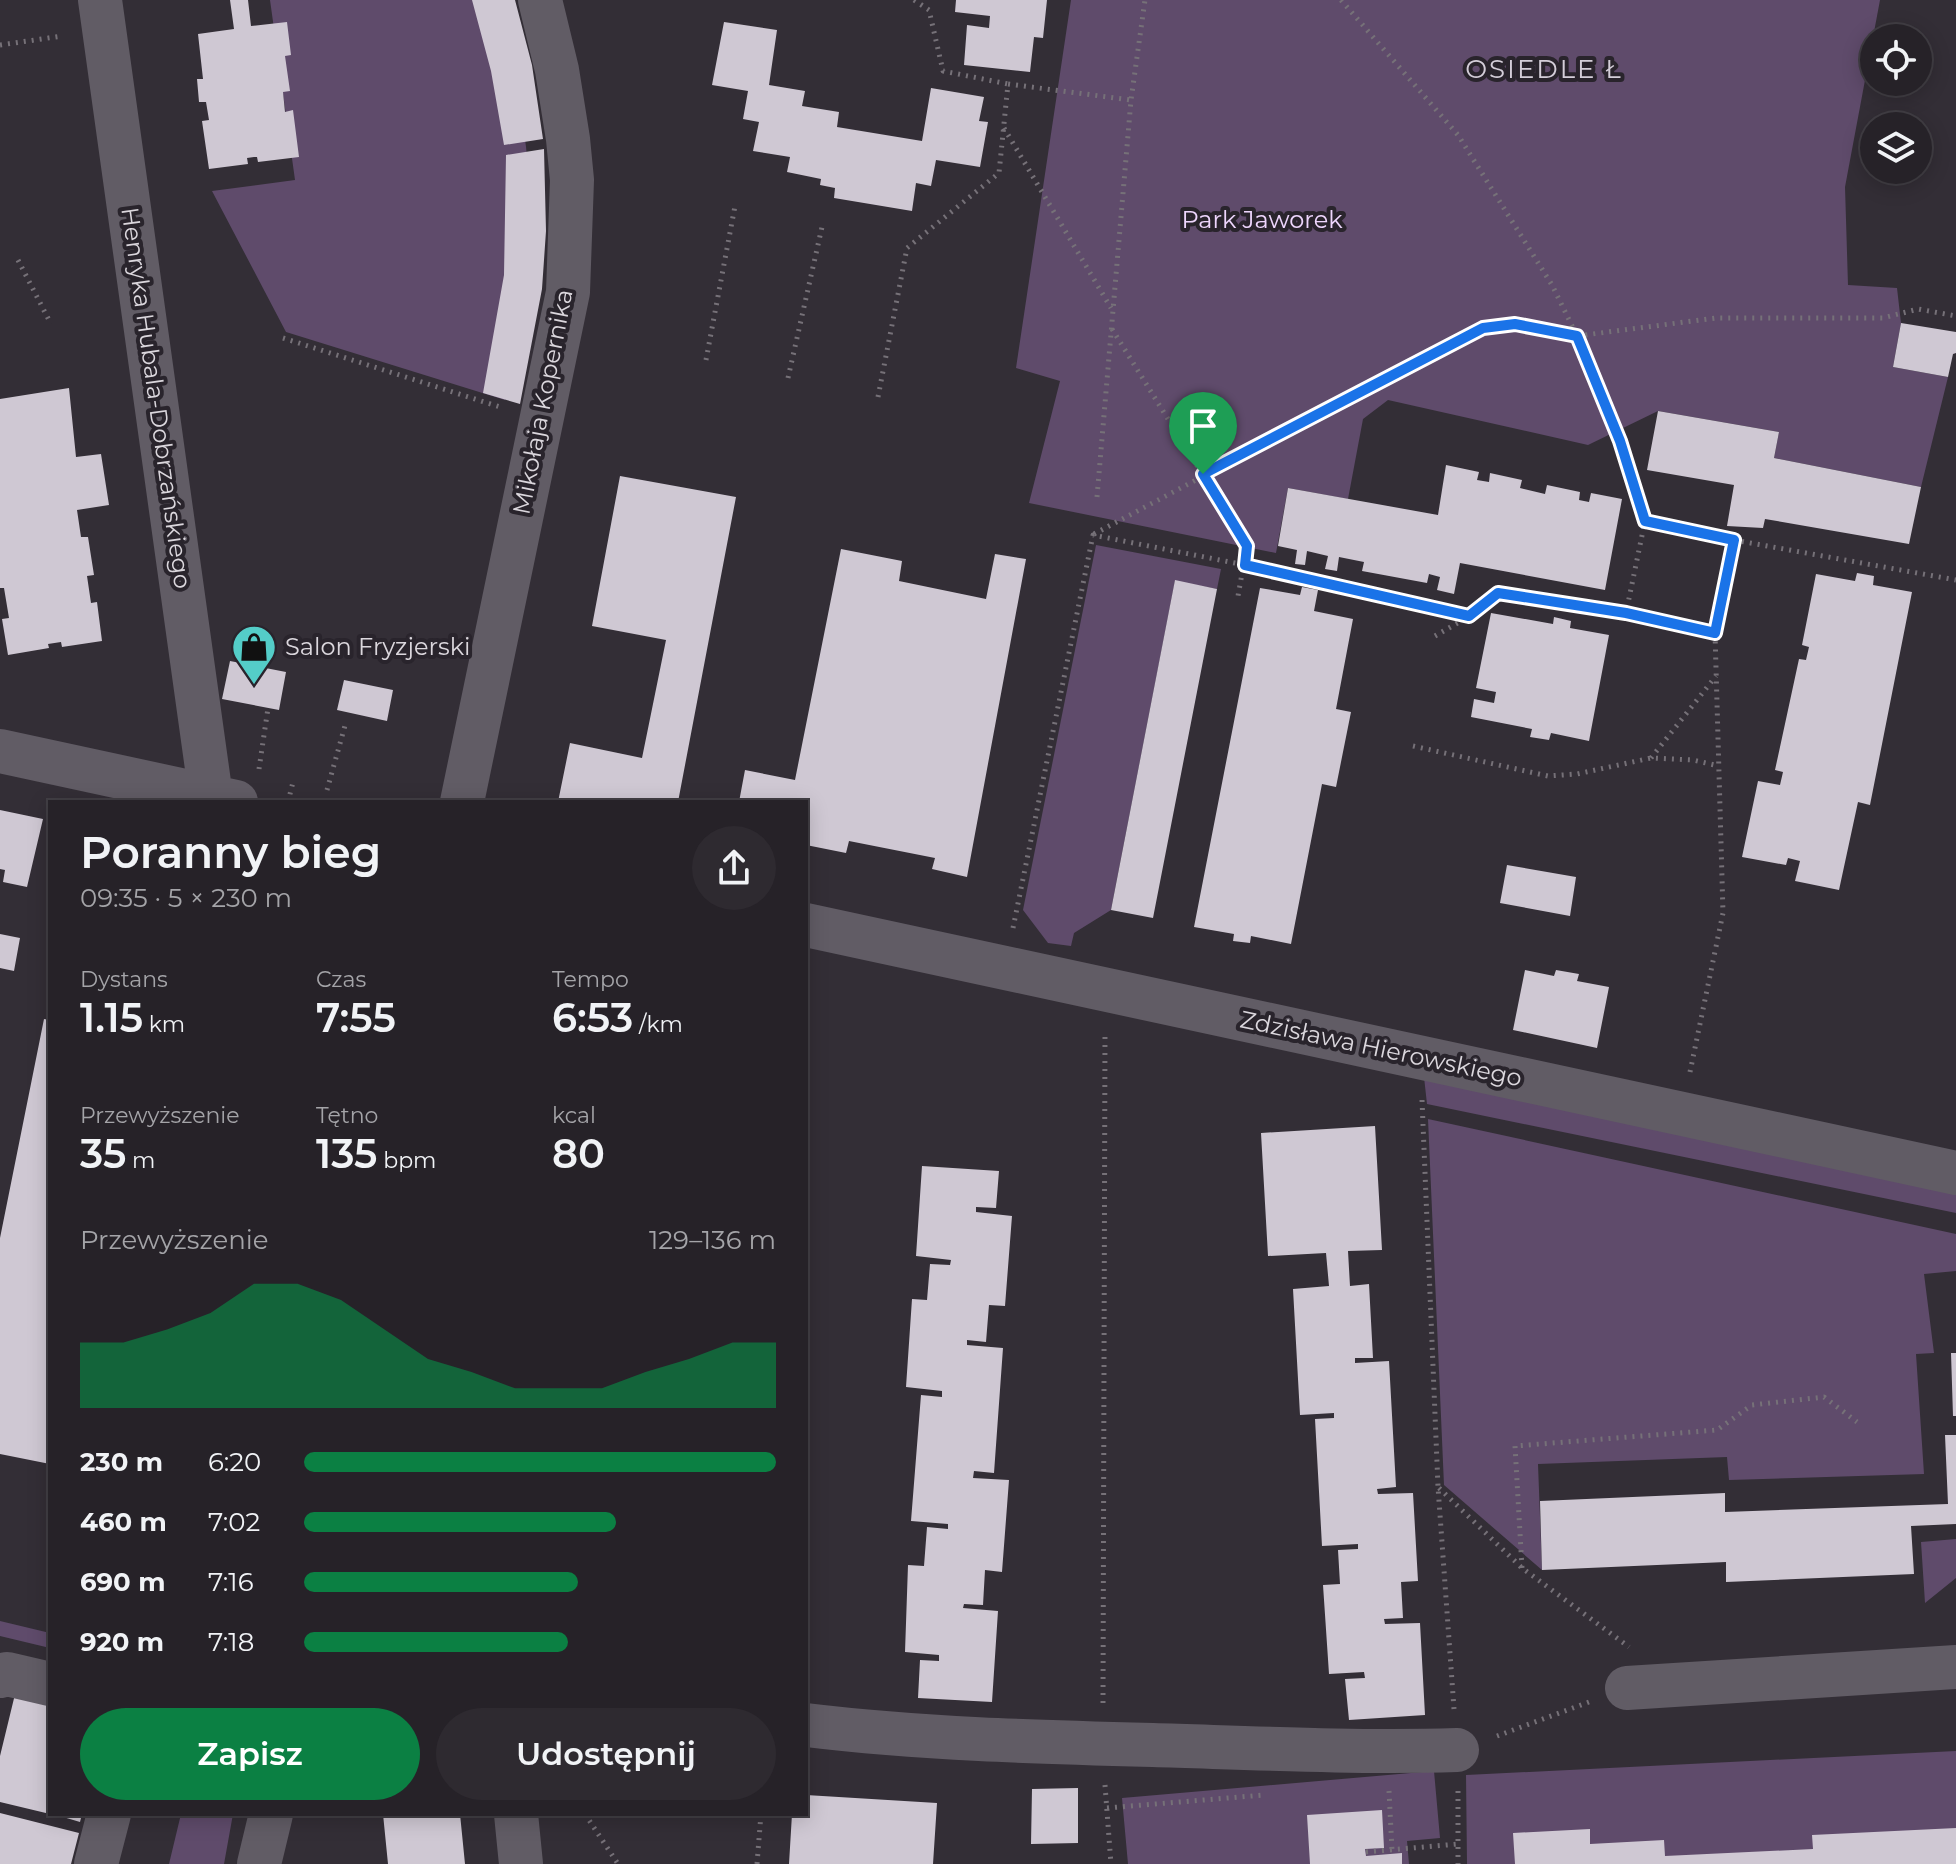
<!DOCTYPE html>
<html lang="pl">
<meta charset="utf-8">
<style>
body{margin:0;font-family:Montserrat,sans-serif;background:#2e2a30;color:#f1f3f6;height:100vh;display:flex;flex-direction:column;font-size:30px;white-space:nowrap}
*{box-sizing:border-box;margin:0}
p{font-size:26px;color:#a4a4a8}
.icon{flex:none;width:44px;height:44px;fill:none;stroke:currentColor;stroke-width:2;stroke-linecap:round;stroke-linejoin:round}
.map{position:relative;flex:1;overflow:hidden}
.panel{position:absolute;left:48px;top:800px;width:760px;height:1016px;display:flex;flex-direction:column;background:#262228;border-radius:0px;box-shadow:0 4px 20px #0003,0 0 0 2px #423f45}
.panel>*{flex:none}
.controls{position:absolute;left:1860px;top:24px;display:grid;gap:16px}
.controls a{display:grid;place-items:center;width:72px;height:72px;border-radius:50%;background:#262228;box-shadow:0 4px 20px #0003,0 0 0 2px #423f45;font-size:40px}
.pin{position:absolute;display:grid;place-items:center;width:68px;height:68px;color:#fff;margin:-82px -34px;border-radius:50% 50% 50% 0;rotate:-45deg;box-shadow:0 0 8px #0007}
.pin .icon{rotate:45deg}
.round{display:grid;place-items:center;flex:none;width:84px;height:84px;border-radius:42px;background:#2e2a30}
.head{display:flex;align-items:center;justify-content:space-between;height:136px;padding:0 32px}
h1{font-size:44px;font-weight:600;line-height:60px}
.stats{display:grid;grid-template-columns:repeat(3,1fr);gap:12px;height:136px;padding:8px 32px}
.stats div{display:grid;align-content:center}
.stats b{font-size:40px;font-weight:600}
.stats small{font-size:22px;font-weight:400}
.stats p{font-size:22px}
.chart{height:224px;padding:16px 32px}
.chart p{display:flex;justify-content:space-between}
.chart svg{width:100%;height:144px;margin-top:8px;fill:#0b8043;opacity:.7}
.cta{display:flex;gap:16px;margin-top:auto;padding:16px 32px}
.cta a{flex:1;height:92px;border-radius:48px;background:#0b8043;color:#fff;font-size:32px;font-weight:600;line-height:92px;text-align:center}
.cta a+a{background:#2e2a30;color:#f1f3f6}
ul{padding:0 32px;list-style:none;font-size:26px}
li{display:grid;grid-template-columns:128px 96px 1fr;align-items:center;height:60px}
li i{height:20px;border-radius:10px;background:#0b8043}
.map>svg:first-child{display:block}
.green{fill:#5f4b6b}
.building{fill:#cfc8d3}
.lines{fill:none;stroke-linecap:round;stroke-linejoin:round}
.path{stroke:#767178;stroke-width:5;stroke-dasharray:2 6;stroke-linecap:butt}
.minor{stroke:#615c65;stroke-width:44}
.route-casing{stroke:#fff;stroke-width:16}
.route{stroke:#1a73e8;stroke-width:10}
.labels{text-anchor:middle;stroke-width:8;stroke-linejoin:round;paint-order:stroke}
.park-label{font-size:24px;fill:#eed6fd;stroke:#29242c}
.street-label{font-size:24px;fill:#dbd7dd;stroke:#29242c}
.poi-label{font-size:24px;fill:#dbd7dd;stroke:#29242c;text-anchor:start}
.neighbourhood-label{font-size:26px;letter-spacing:2px;fill:#d4ced9;stroke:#29242c}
</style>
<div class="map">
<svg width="1956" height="1864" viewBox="0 0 1956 1864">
<rect width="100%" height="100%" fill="#332e36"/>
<path class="green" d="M270,0H496C505,44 517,88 524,132C537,214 520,318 505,400L286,332L212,191L295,180Z
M1071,0H1880L1845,187L1848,285L1897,288L1901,323L1893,367L1948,377L1921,487L1774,458L1779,432L1658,411L1588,445L1388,400L1363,419L1348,499L1288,488L1276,553L1029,503L1060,381L1016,368Z
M1096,545L1221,569L1217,589L1175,581L1111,910L1074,933L1071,946L1048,943L1023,910Z
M1424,1077L1956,1191V1213L1427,1104Z
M1428,1119L1956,1234V1271L1924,1274L1934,1353L1916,1354L1924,1474L1729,1480L1727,1457L1538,1464L1542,1570L1444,1485Z
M1956,1539V1578L1925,1603L1921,1542Z
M0,1621L50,1633V1648L0,1636Z
M1956,1751V1864H1467L1466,1775Z
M1434,1771L1440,1838L1407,1841L1409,1864H1128L1122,1798Z
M181,1814H233L224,1864H169Z"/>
<path class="building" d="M230,0H248L251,26L287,22L291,55L285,56L290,91L283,92L285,112L293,110L299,157L258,162L257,157H254L247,158L248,164L209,169L202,121L209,120L206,102H199L197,79H203L198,34L234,29Z
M472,0H515L532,65L543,139L504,145L491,71Z
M956,0H1047L1043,38L1034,37L1030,72L964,65L967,25L989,28L990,16L955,12Z
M724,22L777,30L769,85L805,91L802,106L839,112L837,127L922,141L931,88L984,97L979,121L988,122L980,167L936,160L931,186L916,183L912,211L834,198L835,188L820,185L821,179L787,172L790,157L753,151L759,122L743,119L748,91L712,85Z
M544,149L546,231L542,289L520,404L483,393L504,275L506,155Z
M1901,323L1956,332V353L1953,354L1948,377L1893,367Z
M69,388L76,457L101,454L109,505L77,510L81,537H88L94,575L87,576L91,603L97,602L102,641L62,647L61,642L48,644L49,648L8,655L2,619L9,618L4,588H0V399Z
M1658,411L1779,432L1774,458L1921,487L1909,544L1765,519L1763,528L1727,526L1734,485L1647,470Z
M1446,465L1479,472L1477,480L1489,482L1490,473L1522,480L1520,488L1545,494L1547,485L1580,492L1579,500L1589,502L1591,493L1622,499L1605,590L1460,563L1454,594L1437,590L1440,577L1429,574L1427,583L1362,571L1364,562L1339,557L1337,571L1325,569L1328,556L1307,551L1305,565L1295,564L1297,550L1278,546L1288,488L1438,515Z
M620,476L736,497L678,802H558L570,743L642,758L666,640L592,626Z
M841,549L902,561L899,581L986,599L995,554L1026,559L967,877L932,869L935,858L849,841L846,853L806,845V802H739L745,770L795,780Z
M1857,573L1874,576L1873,585L1912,592L1870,805L1858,802L1839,890L1795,881L1800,861L1788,858L1786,865L1742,857L1758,781L1780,785L1783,772L1775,770L1799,659L1806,660L1809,647L1802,645L1816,574L1855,581Z
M1175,580L1217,589L1153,918L1111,910Z
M1302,587L1318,590L1314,611L1353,619L1336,709L1351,712L1336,787L1322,784L1291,944L1251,936L1250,943L1233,941L1234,934L1194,927L1260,588L1300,595Z
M1491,613L1553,624L1554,617L1571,621L1570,628L1609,635L1589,741L1551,733L1549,740L1530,737L1532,729L1471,717L1474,699L1494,703L1496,692L1476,688Z
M230,661L286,672L279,710L222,699Z
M344,680L393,690L387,721L337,710Z
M0,810L43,819L27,887L3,882L5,870L0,869Z
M1507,865L1576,877L1570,916L1500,903Z
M0,934L20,938L14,971L0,968Z
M1525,970L1554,976L1556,970L1579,974L1577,981L1609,987L1597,1048L1513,1030Z
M44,1019L50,1020V1464L0,1454V1238Z
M1375,1126L1382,1250L1348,1251L1350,1286L1369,1284L1373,1358H1355V1363L1389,1361L1396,1487L1377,1489L1378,1494L1413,1493L1418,1581L1401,1582L1403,1618L1384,1619L1385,1624L1420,1623L1425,1715L1349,1720L1345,1679L1365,1678L1364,1672L1329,1674L1323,1585L1340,1584L1338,1550L1358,1549V1544L1322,1546L1315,1419L1334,1418V1413L1300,1415L1293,1289L1329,1286L1326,1253L1268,1256L1261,1133Z
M922,1166L999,1171L996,1208L976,1207V1212L1012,1216L1005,1306L989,1305L986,1342L967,1340V1345L1003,1348L994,1473L974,1471L973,1478L1009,1480L1002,1572L985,1570L983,1605L964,1604L963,1608L998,1611L992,1702L918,1698L920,1660L939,1661V1655L905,1652L908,1565L924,1566L927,1527L948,1529V1524L911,1521L921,1395L942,1397V1391L906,1387L912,1299L927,1300L930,1264L950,1265L951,1260L916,1256Z
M1951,1353H1956V1416H1953Z
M1945,1435H1956V1524L1911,1526L1914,1574L1726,1582V1562L1542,1570L1540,1501L1725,1493V1512L1948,1504Z
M17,1686L50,1694V1814L0,1802V1756Z
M1078,1788V1843L1031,1844L1032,1789Z
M806,1795L937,1803L933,1864H789L792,1814H806Z
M1382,1810L1384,1848L1365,1849L1366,1856L1402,1853V1864H1310L1307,1815Z
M0,1813L79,1833L71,1864H0Z
M53,1814H82L80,1822Z
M383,1814H460L465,1864H388Z
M1956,1828V1864H1515L1513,1833L1590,1829V1844L1664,1840L1665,1856L1813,1849L1812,1835Z"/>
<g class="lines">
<path class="path" d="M914,0L929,10L943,71L1008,84
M1341,0L1458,135L1552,285L1577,336L1620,441L1645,521L1626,613L1715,633L1734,540L1645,521
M0,45L62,36
M1004,128L1111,308
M18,260L51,324
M1112,329L1247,546L1238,596
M283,338L500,407
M706,360L735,206
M788,378L822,227
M878,397L907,248L999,173L1008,84L1131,100
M1097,497L1131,100L1145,0
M1094,534L1483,328L1515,324L1577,336L1716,318H1883L1918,309L1956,316
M1734,540L1956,580
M1435,636L1468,617
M1413,746L1548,776L1577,774L1651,758L1693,760L1719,766
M1651,758L1716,676
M259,769L268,708
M327,790L346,722
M288,802L293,782
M1013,928L1093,535L1245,565L1469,616L1498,593L1626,613
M1690,1072L1723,913L1715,633
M1422,1100L1438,1487L1454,1709
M1439,1488L1522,1568L1629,1647
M1522,1568L1515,1446L1717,1430L1752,1405L1824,1397L1857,1422
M1103,1703L1105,1033
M1497,1736L1589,1702
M1105,1785L1111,1864
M1389,1791L1392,1850
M1458,1791V1864
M1107,1808L1264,1795
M585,1814L618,1864
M1366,1852L1458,1844
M757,1864L761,1814"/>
<path class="minor" d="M100,0L211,797
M0,751L236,802
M462,802L568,292L572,180L568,139L557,70L540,0
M806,925L1956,1173
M0,1676L7,1674L50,1684
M1627,1688L1956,1667
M806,1725C921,1739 1037,1742 1153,1745C1254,1748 1356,1753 1457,1750
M516,1814L521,1864
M96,1864L109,1814
M259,1864L271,1814"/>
</g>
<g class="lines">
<g class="route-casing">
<path id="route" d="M1515,324L1577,336L1620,441L1645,521L1734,540L1715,633L1626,613L1498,593L1469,616L1245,565L1247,546L1203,474L1483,328Z"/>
</g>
<use href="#route" class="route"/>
</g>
<defs>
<g id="shop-pin" transform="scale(2.3)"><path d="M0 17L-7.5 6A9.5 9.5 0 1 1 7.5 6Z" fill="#54cdc8" stroke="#29242c"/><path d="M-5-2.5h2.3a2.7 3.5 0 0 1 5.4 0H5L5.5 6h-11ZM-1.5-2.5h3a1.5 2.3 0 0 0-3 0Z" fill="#111"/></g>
</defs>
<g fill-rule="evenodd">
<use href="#shop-pin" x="254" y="647"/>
</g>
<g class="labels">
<g class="park-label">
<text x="1262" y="228">Park Jaworek</text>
</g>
<g class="street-label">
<text transform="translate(156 398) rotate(82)" y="8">Henryka Hubala-Dobrzańskiego</text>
<text transform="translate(543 402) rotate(-79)" y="8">Mikołaja Kopernika</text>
<text transform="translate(1381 1049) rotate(12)" y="8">Zdzisława Hierowskiego</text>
</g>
<g class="poi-label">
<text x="285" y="655">Salon Fryzjerski</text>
</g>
<g class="neighbourhood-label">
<text x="1544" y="78">OSIEDLE Ł</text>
</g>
</g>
</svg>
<div class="controls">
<a><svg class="icon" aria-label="locate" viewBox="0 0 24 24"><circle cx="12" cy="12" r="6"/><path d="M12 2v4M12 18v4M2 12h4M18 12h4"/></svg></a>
<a><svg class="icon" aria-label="layers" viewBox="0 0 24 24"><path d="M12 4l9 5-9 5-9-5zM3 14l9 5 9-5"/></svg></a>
</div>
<div class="pin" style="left:1203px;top:474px;background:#1e9e55"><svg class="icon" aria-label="arrive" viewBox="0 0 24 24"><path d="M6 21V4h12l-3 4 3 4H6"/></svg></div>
<section class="panel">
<div class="head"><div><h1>Poranny bieg</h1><p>09:35 · 5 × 230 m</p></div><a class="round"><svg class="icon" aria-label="share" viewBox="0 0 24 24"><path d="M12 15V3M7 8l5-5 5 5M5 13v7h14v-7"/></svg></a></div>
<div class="stats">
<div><p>Dystans</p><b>1.15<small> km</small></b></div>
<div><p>Czas</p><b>7:55</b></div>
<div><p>Tempo</p><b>6:53<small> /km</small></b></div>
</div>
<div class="stats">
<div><p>Przewyższenie</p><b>35<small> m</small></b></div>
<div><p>Tętno</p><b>135<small> bpm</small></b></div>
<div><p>kcal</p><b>80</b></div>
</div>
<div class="chart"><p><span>Przewyższenie</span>129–136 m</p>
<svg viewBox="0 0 160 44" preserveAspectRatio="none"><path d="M0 44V24L10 24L20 20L30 15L40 6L50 6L60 11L70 20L80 29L90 33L100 38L110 38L120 38L130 33L140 29L150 24L160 24V44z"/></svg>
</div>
<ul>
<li><b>230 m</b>6:20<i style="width:100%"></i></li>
<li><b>460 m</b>7:02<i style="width:66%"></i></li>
<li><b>690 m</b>7:16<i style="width:58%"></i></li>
<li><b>920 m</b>7:18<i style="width:56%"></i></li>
</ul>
<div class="cta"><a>Zapisz</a><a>Udostępnij</a></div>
</section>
</div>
